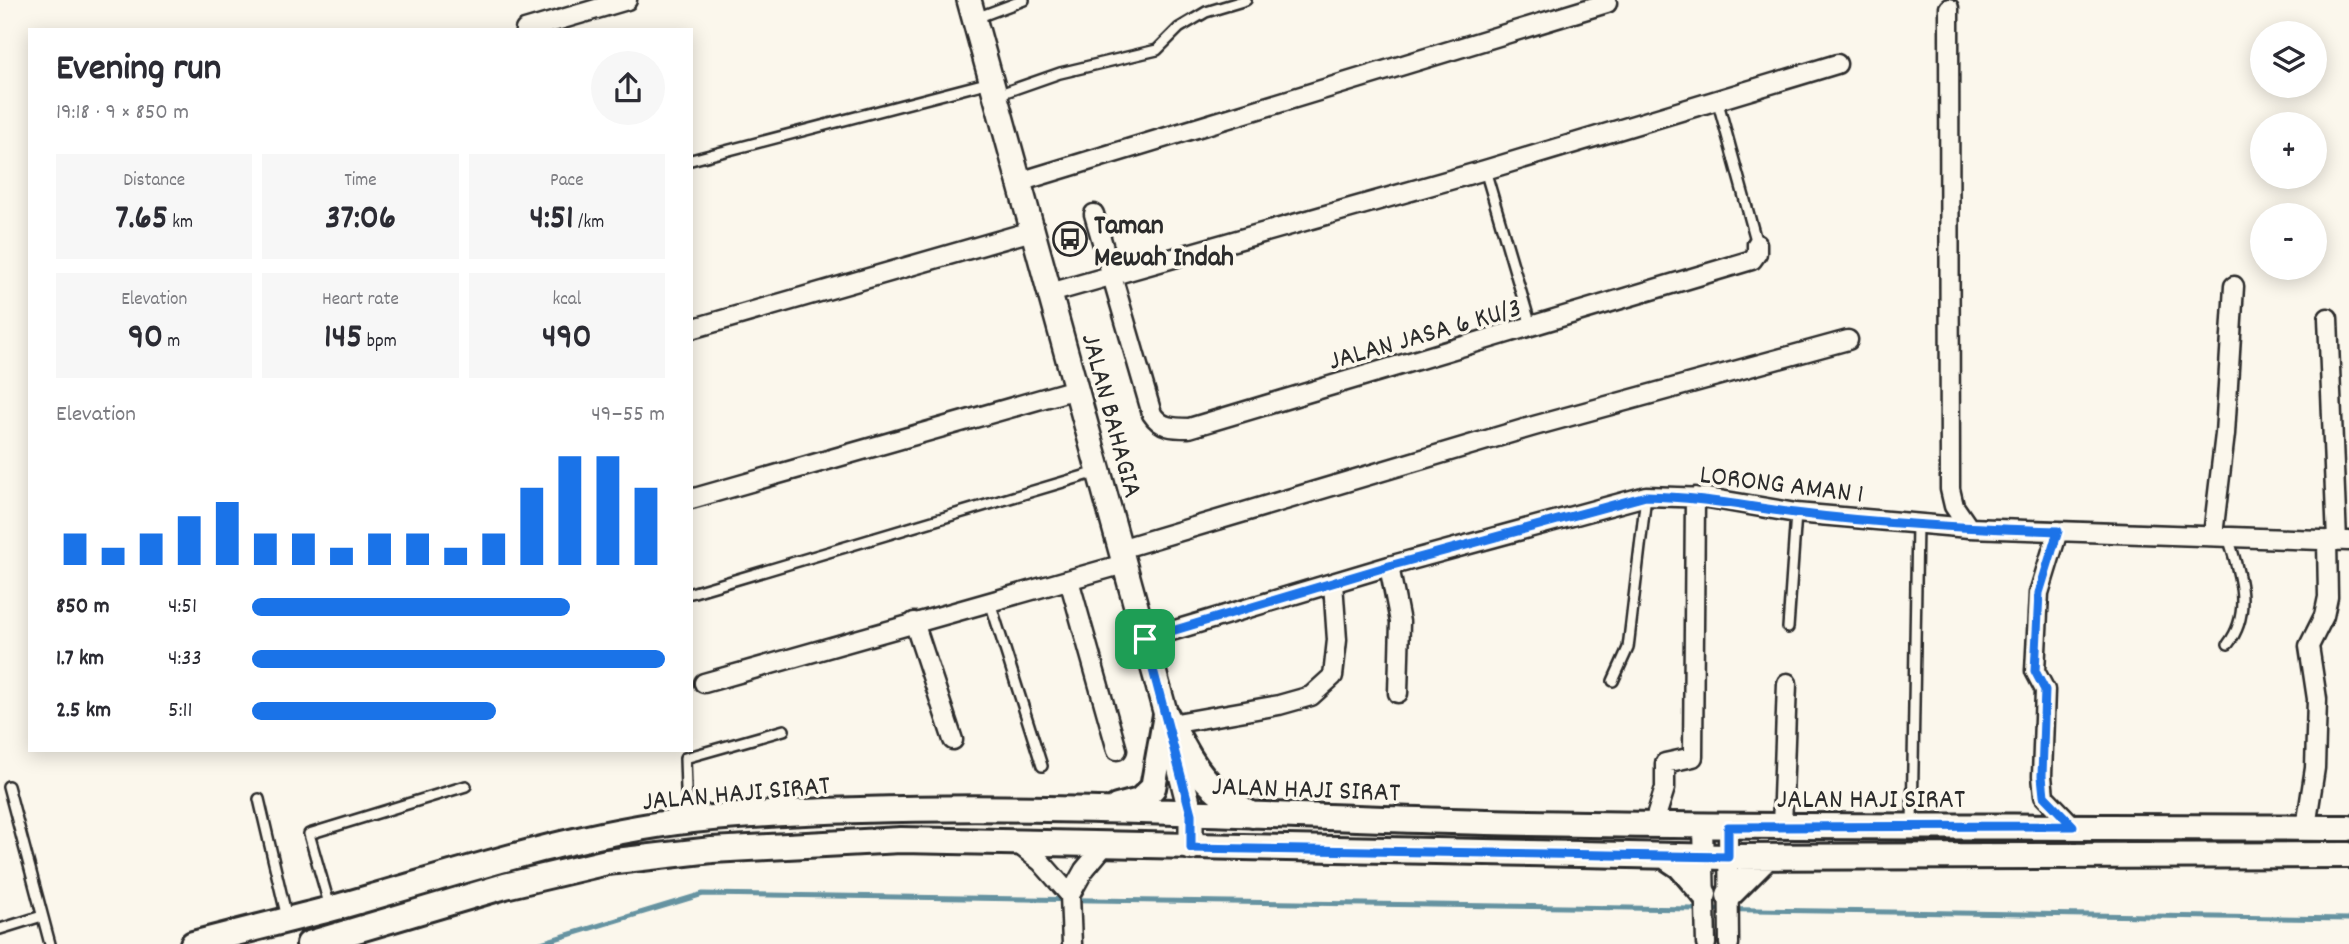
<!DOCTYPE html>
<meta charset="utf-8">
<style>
body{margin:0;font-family:Dekko,sans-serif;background:#f7f7f7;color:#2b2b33;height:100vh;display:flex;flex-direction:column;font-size:26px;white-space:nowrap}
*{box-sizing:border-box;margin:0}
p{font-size:23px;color:#7c7c81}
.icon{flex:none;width:38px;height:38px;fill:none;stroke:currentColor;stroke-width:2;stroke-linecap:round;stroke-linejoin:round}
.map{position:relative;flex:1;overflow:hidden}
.details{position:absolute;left:28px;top:28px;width:665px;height:724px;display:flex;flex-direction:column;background:#fff;border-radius:0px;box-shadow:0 4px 18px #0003}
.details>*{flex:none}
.tools{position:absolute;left:2250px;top:21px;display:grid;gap:14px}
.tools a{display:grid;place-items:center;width:77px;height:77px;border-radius:50%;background:#fff;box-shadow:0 4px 18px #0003;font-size:35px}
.pin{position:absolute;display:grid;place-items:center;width:60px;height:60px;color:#fff;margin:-30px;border-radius:14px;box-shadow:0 4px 10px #0006}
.round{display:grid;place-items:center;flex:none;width:74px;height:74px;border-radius:37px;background:#f7f7f7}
.head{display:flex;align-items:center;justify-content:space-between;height:119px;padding:0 28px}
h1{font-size:38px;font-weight:700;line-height:52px}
.stats{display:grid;grid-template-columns:repeat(3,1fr);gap:10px;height:119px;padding:7px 28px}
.stats div{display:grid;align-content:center;border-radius:0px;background:#f7f7f7;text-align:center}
.stats b{font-size:35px;font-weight:700}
.stats small{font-size:19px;font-weight:400}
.stats p{font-size:19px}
.chart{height:196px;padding:14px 28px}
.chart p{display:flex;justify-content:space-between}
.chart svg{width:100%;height:126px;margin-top:7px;stroke:#1a73e8;stroke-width:6}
ul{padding:0 28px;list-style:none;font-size:23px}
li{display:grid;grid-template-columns:112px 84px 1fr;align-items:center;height:52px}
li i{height:18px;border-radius:9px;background:#1a73e8}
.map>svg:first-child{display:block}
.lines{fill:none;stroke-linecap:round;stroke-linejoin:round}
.stream{stroke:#6693a1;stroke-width:5}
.service-casing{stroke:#2b2b2b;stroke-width:14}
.minor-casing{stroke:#2b2b2b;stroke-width:23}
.tertiary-casing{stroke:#2b2b2b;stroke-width:28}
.secondary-casing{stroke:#2b2b2b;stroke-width:30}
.service{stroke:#fbf7ec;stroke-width:9}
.minor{stroke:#fbf7ec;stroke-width:18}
.tertiary{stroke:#fbf7ec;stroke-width:23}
.secondary{stroke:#fbf7ec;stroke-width:24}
.route-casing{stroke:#fff;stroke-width:14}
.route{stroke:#1a73e8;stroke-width:9}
.labels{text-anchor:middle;stroke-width:7;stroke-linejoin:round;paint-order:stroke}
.poi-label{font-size:28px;font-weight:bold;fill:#2b2b2b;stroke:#fbf7ec;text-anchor:start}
.street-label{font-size:28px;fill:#2b2b2b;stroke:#fbf7ec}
</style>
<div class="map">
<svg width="2349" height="944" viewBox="0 0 2349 944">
<rect width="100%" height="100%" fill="#fbf7ec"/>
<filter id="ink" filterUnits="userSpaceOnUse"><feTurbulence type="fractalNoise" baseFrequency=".0143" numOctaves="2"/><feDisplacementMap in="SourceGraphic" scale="14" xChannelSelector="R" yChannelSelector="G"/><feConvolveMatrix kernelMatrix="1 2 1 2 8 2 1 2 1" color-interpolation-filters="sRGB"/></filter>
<g filter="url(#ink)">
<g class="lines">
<path class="stream" d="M538,944L703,894L2349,919"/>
<g class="service-casing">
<path id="service" d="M976,18L1024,0
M997,95L1060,73L1157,50L1179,28L1206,12L1246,0
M1717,99L1757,244
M691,160L990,82
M1485,170L1531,326
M2228,537C2239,572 2253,612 2228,644
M691,593L1097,472
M990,602L1042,766
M1788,628L1796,513
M1613,681L1628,648L1646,496
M8,786L50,944
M259,799L287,918
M687,820L685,758L784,730
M1912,826L1917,523
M330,907L309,834L466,786
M0,929L42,916"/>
</g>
<g class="minor-casing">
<path id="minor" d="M1949,8L1950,489L1954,506L1969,528
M525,30L627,0
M1019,182L1607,3
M1094,214L1152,414C1161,428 1173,428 1189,428L1752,260L1757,253V244
M1050,293L1485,170L1837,64
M2328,318L2337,541
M691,329L1032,231
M691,499L1076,389
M2058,531L2039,593L2035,671L2045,690L2042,776L2044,796L2073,826
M2213,535L2225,434L2234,286
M1120,549L1534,426L1848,340
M1389,566L1400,622L1398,693
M1069,580L1117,750
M914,622L953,740
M1145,639L1389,566L1646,496L1708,498L1796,513L1969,528L2349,541
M704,683L1124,564
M1171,724L1279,705L1311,696L1333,676L1337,640L1333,583
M1653,826L1665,788V763L1693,757L1695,497
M1703,827L1706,944
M1728,827L1729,944
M1782,827L1787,683
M2306,827L2315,768L2317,699L2309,646L2324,616L2328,597L2327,540
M1017,843L1041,862L1070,895
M1072,944L1070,895L1084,870L1105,845"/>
</g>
<g class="tertiary-casing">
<path id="tertiary" d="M969,0L1166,715L1191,814V848"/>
</g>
<g class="secondary-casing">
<path id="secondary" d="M1166,715C1195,768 1199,783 1252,815
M1117,807L1139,801L1153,788L1166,715
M1665,856L1680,866L1704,894
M1729,895L1767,857
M193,944C238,932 284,921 330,909C457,874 580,830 712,818C969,797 1229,816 1487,822C1774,829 2061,825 2349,828
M309,944L505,886L607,862L712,850L901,840L1728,857L2349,855"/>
</g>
<use href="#service" class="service"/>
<use href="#minor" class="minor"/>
<use href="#tertiary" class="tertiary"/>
<use href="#secondary" class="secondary"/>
</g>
</g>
<g class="lines" filter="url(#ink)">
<g class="route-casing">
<path id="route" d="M1646,496C1700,497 1742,506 1795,513C1882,524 1970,528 2058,531L2039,593L2035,671L2045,690L2042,776L2044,796L2073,826L1728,827V857L1191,848V814L1145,639L1389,566Z"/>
</g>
<use href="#route" class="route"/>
</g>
<defs>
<g id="bus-ring" transform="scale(1.75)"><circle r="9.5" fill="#fbf7ec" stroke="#2b2b2b" stroke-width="1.5"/><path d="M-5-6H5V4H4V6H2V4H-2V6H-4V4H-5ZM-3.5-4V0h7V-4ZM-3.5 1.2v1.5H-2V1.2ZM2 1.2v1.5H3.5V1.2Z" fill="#2b2b2b"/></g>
</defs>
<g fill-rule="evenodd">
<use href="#bus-ring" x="1070" y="239"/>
</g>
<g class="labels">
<g class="poi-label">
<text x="1094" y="233">Taman<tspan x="1094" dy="32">Mewah Indah</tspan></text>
</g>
<g class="street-label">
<text transform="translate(1424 332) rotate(-16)" y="10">JALAN JASA 6 KU/3</text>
<text transform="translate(1114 415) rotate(75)" y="10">JALAN BAHAGIA</text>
<text transform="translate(1782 482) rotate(7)" y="10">LORONG AMAN 1</text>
<text transform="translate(1306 787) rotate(2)" y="10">JALAN HAJI SIRAT</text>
<text transform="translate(736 791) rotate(-5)" y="10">JALAN HAJI SIRAT</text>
<text x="1871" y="807">JALAN HAJI SIRAT</text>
</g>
</g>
</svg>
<div class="tools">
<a><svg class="icon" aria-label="layers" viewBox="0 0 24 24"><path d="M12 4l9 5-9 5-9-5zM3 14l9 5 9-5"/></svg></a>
<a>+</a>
<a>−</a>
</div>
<div class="pin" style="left:1145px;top:639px;background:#1e9e55"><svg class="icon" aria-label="arrive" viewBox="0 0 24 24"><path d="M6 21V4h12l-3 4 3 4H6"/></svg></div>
<section class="details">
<div class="head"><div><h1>Evening run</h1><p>19:18 · 9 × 850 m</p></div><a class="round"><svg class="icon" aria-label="share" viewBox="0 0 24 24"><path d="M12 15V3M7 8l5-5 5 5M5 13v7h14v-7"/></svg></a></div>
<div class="stats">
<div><p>Distance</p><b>7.65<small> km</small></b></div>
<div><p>Time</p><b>37:06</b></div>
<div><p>Pace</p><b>4:51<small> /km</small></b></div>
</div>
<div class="stats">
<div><p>Elevation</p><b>90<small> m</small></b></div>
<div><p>Heart rate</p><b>145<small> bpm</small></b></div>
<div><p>kcal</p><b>490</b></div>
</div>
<div class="chart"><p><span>Elevation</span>49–55 m</p>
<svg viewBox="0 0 160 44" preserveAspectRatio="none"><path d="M5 44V33M15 44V38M25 44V33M35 44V27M45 44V22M55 44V33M65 44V33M75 44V38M85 44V33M95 44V33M105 44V38M115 44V33M125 44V17M135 44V6M145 44V6M155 44V17"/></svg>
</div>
<ul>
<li><b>850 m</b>4:51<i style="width:77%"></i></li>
<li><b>1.7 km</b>4:33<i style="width:100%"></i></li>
<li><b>2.5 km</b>5:11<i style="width:59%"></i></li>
</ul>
</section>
</div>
